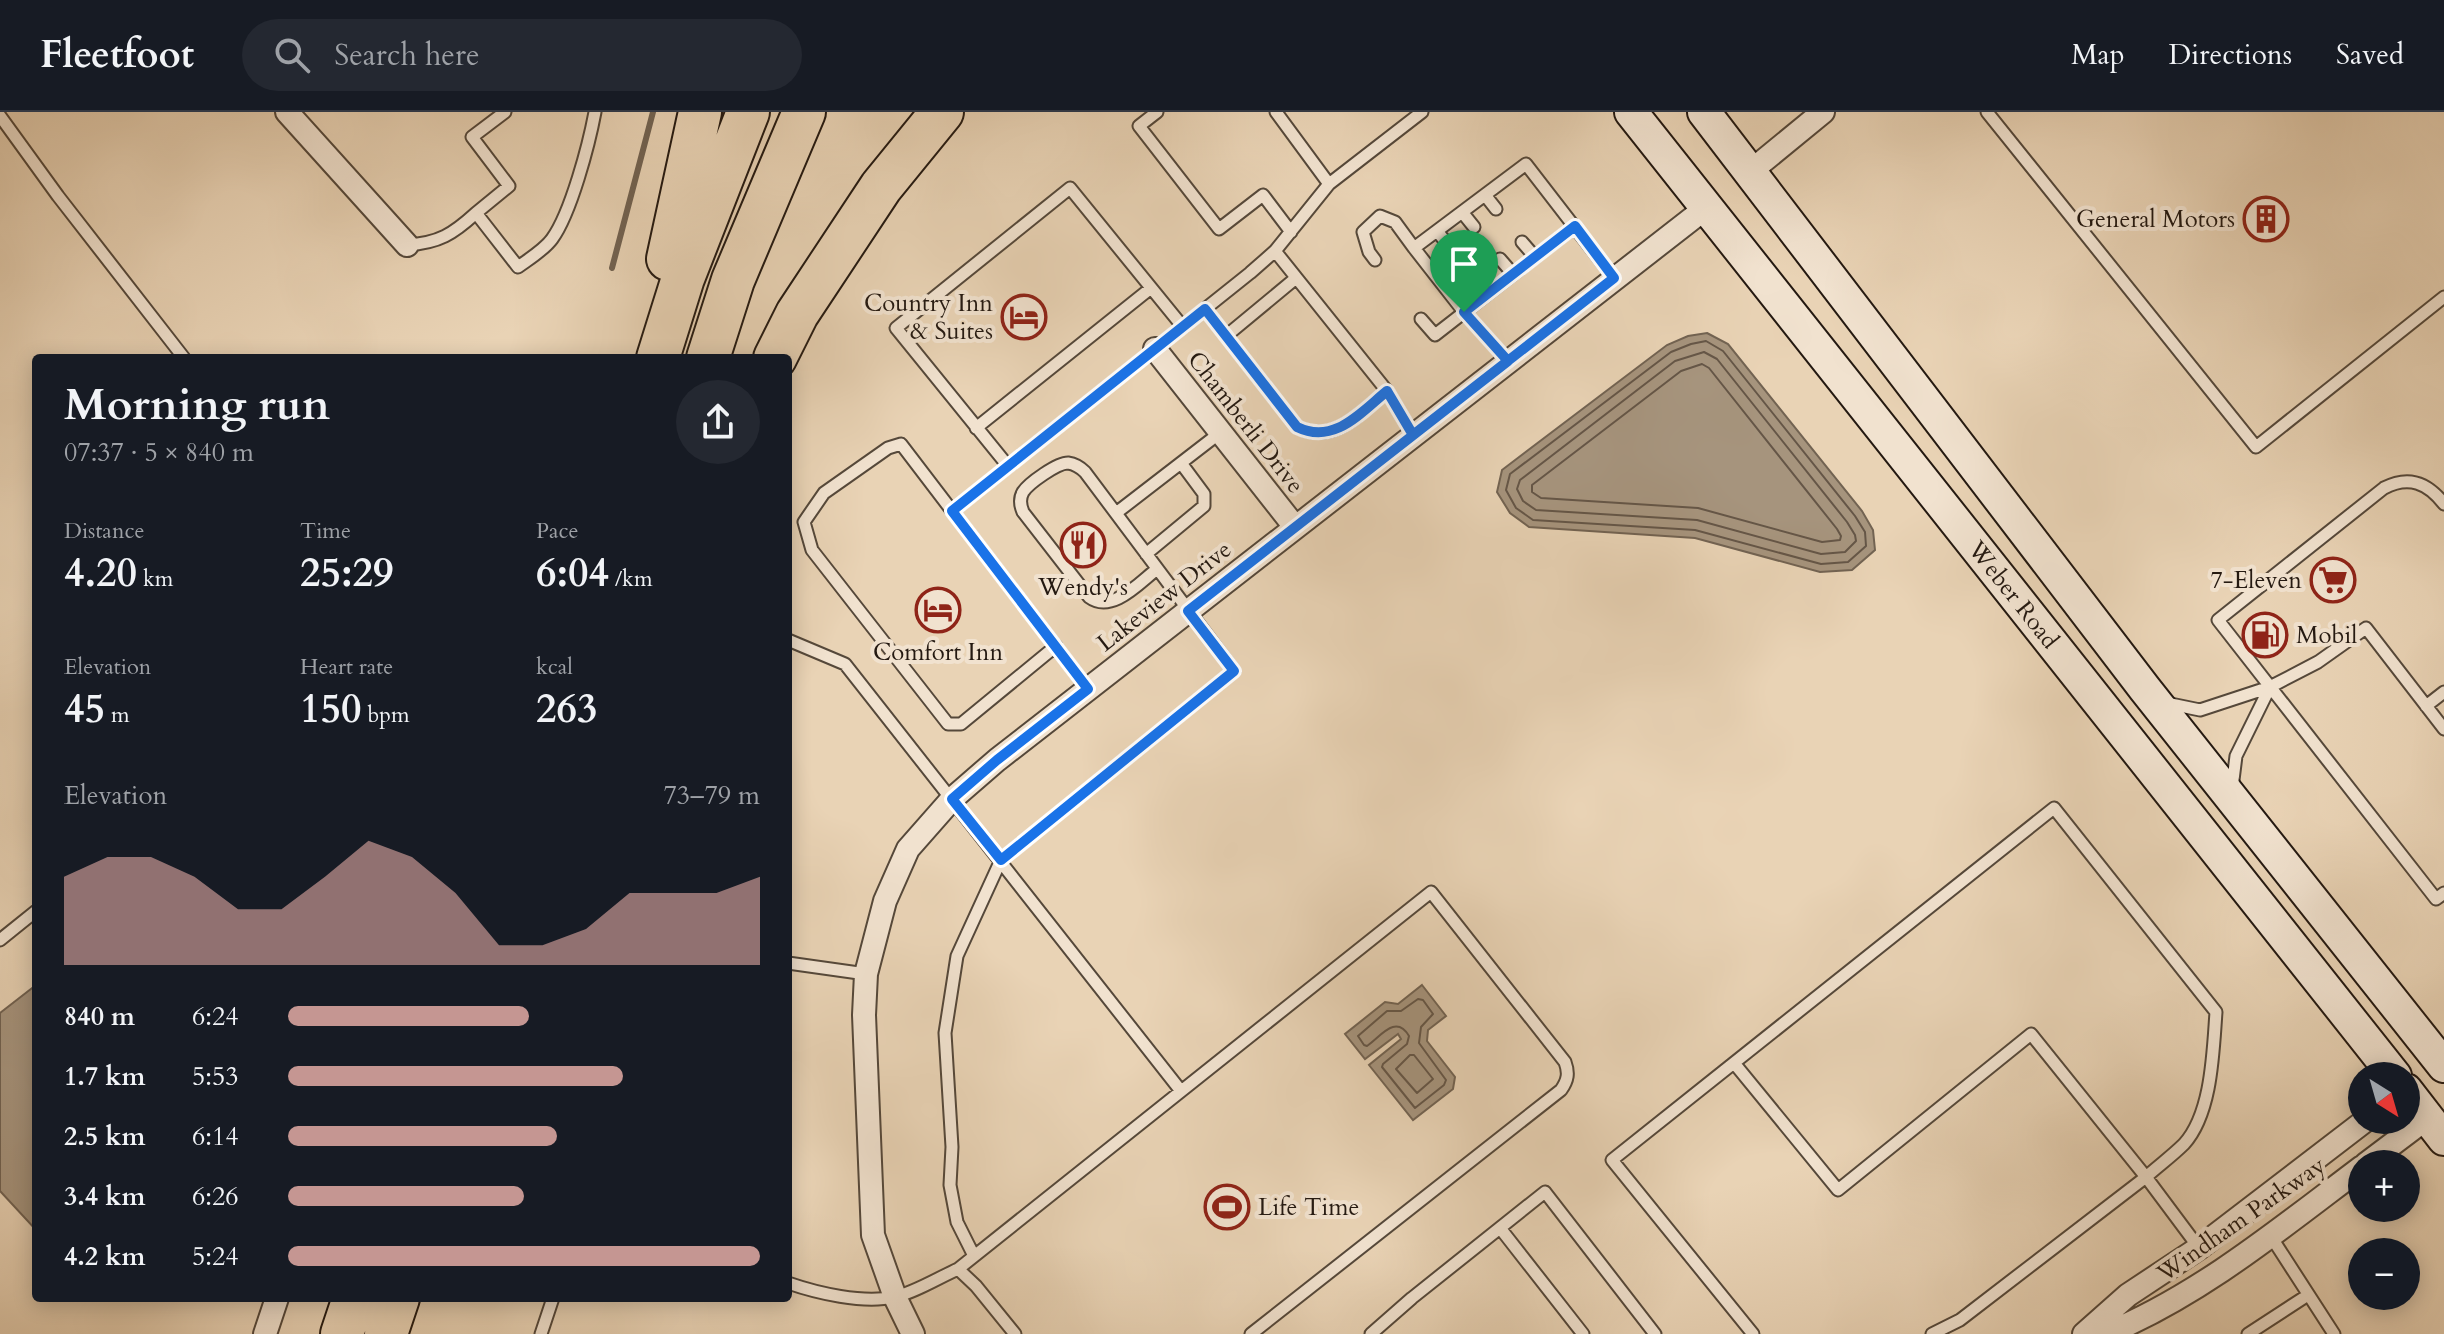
<!DOCTYPE html>
<meta charset="utf-8">
<style>
body{margin:0;font-family:Cardo,serif;background:#242831;color:#f1f3f6;height:100vh;display:flex;flex-direction:column;font-size:30px;white-space:nowrap}
*{box-sizing:border-box;margin:0}
p{font-size:26px;color:#9ea1a6}
.icon{flex:none;width:44px;height:44px;fill:none;stroke:currentColor;stroke-width:2;stroke-linecap:round;stroke-linejoin:round}
.map{position:relative;flex:1;overflow:hidden}
.drawer{position:absolute;left:32px;top:242px;width:760px;height:948px;display:flex;flex-direction:column;background:#171b24;border-radius:8px;box-shadow:0 4px 20px #0003}
.drawer>*{flex:none}
.needle{width:52px;rotate:143deg}
.fabs{position:absolute;left:2348px;top:950px;display:grid;gap:16px}
.fabs a{display:grid;place-items:center;width:72px;height:72px;border-radius:50%;background:#171b24;box-shadow:0 4px 20px #0003;font-size:40px}
.pin{position:absolute;display:grid;place-items:center;width:68px;height:68px;color:#fff;margin:-82px -34px;border-radius:50% 50% 50% 0;rotate:-45deg;box-shadow:0 0 8px #0007}
.pin .icon{rotate:45deg}
.round{display:grid;place-items:center;flex:none;width:84px;height:84px;border-radius:42px;background:#242831}
.overview{display:flex;align-items:center;justify-content:space-between;height:136px;padding:0 32px}
h1{font-size:44px;font-weight:800;line-height:60px}
.metrics{display:grid;grid-template-columns:repeat(3,1fr);gap:12px;height:136px;padding:8px 32px}
.metrics div{display:grid;align-content:center}
.metrics b{font-size:40px;font-weight:800}
.metrics small{font-size:22px;font-weight:400}
.metrics p{font-size:22px}
.chart{height:224px;padding:16px 32px}
.chart p{display:flex;justify-content:space-between}
.chart svg{width:100%;height:144px;margin-top:8px;fill:#c59692;opacity:.7}
ul{padding:0 32px;list-style:none;font-size:26px}
li{display:grid;grid-template-columns:128px 96px 1fr;align-items:center;height:60px}
li i{height:20px;border-radius:10px;background:#c59692}
header{display:flex;align-items:center;gap:48px;box-sizing:border-box;height:112px;padding:0 40px;background:#171b24;border-bottom:2px solid #363941}
header strong{font-size:38px}
nav{display:flex;gap:44px;margin-inline-start:auto;font-size:28px}
.search{width:560px;height:72px;background:#242831;display:flex;align-items:center;gap:20px;box-sizing:border-box;padding:0 28px;border-radius:44px;color:#9ea1a6;font-size:30px}
.map>svg:first-child{display:block}
.water{fill:#a6947d;stroke:#726352;stroke-width:2}
.lines{fill:none;stroke-linecap:round;stroke-linejoin:round}
.shore{stroke:#655647;stroke-width:2}
.stream{stroke:#726352;stroke-width:6}
.lane-casing{stroke:#55483a;stroke-width:15}
.street-casing{stroke:#55483a;stroke-width:26}
.secondary-casing{stroke:#241911;stroke-width:36}
.highway-casing{stroke:#241911;stroke-width:46}
.lane{stroke:#f1e2cf;stroke-width:11}
.street{stroke:#f1e2cf;stroke-width:22}
.secondary{stroke:#f1e2cf;stroke-width:32}
.highway{stroke:#e9d3b5;stroke-width:42}
.route-casing{stroke:#fff;stroke-width:16}
.route{stroke:#1a73e8;stroke-width:10}
.labels{text-anchor:middle;stroke-width:8;stroke-linejoin:round;paint-order:stroke}
.poi-label{font-size:24px;fill:#241911;stroke:#f1e2cf;text-anchor:end}
.street-label{font-size:24px;fill:#241911;stroke:#f1e2cf}
</style>
<header>
<strong>Fleetfoot</strong>
<div class="search"><svg class="icon" aria-label="search" viewBox="0 0 24 24"><circle cx="10" cy="10" r="6"/><path d="M15 15l6 6"/></svg>Search here</div>
<nav><a>Map</a><a>Directions</a><a>Saved</a></nav>
</header>
<div class="map">
<svg width="2444" height="1222" viewBox="0 0 2444 1222">
<rect width="100%" height="100%" fill="#e9d3b5"/>
<filter id="stains"><feTurbulence type="fractalNoise" baseFrequency=".0025" numOctaves="4"/><feColorMatrix values="0 0 0 0 .2 0 0 0 0 .09 0 0 0 0 .02 0 0 0 .5 -.17"/></filter>
<radialGradient id="worn" r=".72"><stop offset=".6" stop-color="#630" stop-opacity="0"/><stop offset="1" stop-color="#630" stop-opacity=".3"/></radialGradient>
<path class="water" d="M1707,221L1728,232L1862,399L1873,418L1875,438L1852,458L1820,460L1695,426L1529,415L1510,401L1497,380L1502,358L1667,233L1688,224Z
M36,873V1118L0,1079V901Z
M1422,873L1446,904L1428,918L1427,929L1455,965L1453,977L1413,1008L1369,953L1401,927L1398,922L1365,947L1345,922L1385,890L1398,892Z"/>
<g class="lines">
<path class="shore" d="M1706,229L1723,239L1855,404L1865,420L1866,434L1848,450L1821,452L1695,418L1533,408L1516,396L1506,378L1510,362L1671,240L1691,232Z
M1704,240L1717,247L1847,410L1855,423L1856,429L1845,440L1821,442L1697,408L1536,398L1523,389L1517,377L1520,368L1675,249Z
M1702,252L1709,256L1837,417L1841,424L1840,428L1822,430L1698,396L1541,386L1532,380V373L1681,259Z
M1418,887L1423,888L1433,902L1421,915L1419,931L1446,968L1444,973L1415,996L1382,955L1383,952L1407,932L1409,924C1396,902 1381,924 1367,934L1364,933L1358,924L1387,899H1401Z
M1414,943L1433,967L1417,981L1396,957L1410,943Z"/>
<path class="stream" d="M612,156L653,0"/>
<g class="lane-casing">
<path id="lane" d="M1157,0L1139,14L1219,117L1263,83L1291,120
M1276,0L1329,72
M1987,0L2256,335L2444,185
M0,4L58,84L184,246
M1485,83L1496,97
M1462,100L1474,115
M476,101L509,74L472,25L505,0
M1437,119L1449,134
M1522,130L1535,145
M407,133C439,131 453,122 476,101L518,155C529,147 544,138 552,127C571,101 589,32 595,0
M1275,139L1387,279L1413,323
M1500,147L1513,162
M1375,148L1369,140L1363,120L1380,104L1395,110L1414,136
M1475,166L1488,182
M1205,197L1297,315C1334,333 1360,301 1387,279
M1421,207L1435,223L1575,114
M1226,224L1296,166
M1508,249L1464,200L1414,136L1526,52L1614,166
M976,316L1151,176
M1008,354L896,216L1070,76L1183,215
M2444,392C2428,371 2409,363 2384,376L2218,508L2436,787L2444,781
M952,399L1250,161L1275,139L1329,72L1422,0
M1116,401L1221,320
M1146,442L1204,394V382L1181,351
M788,528L845,552L1181,979
M1056,534L961,612H948L812,438L804,410L824,381L888,336L901,332L1088,577
M2166,591L2200,598L2270,575L2318,550L2366,516L2444,617
M2426,594L2444,580
M2232,676L2236,644L2270,575
M0,828L36,799
M788,851L866,862
M1734,951L1838,1078L2031,922L2146,1065L1960,1208L1932,1222
M1500,1116L1583,1222
M2270,1123L2334,1222
M974,1144L957,1110L950,1073L952,1035L945,921L957,844L1001,748L1234,559L1085,360C1080,355 1075,352 1068,351C1057,351 1029,371 1023,380C1019,387 1020,393 1023,400L1089,485C1112,502 1139,471 1157,457
M958,1157L976,1174L1015,1222
M788,1171C817,1181 863,1192 894,1185C912,1182 940,1165 958,1157L1431,780L1565,950C1569,961 1568,968 1561,978L1251,1222
M541,1222L553,1186
M1371,1222L1412,1186L1545,1080L1655,1222
M1753,1222L1612,1048L2054,696L2216,900C2213,940 2212,1001 2184,1032C2172,1044 2158,1054 2146,1065L2199,1136
M2248,1222L2308,1183"/>
</g>
<g class="street-casing">
<path id="street" d="M287,0L407,133
M1751,59L1823,0
M1155,237L1295,415
M2366,1052L2427,1006
M265,1222L277,1186
M913,1222L895,1185L873,1123L864,903L866,862L885,789L908,737L952,687L997,648L1707,95
M2084,1222L2128,1183L2199,1136L2366,1008
M2106,1222C2200,1183 2281,1116 2362,1055"/>
</g>
<g class="secondary-casing">
<g id="secondary">
<path id="s1" d="M1631,0L2395,964"/>
<path d="M1704,0L2145,577L2444,954"/>
<path d="M2406,978L2444,1027"/>
</g>
</g>
<g class="highway-casing">
<path id="highway" d="M668,147L700,0
M658,246L683,166L748,0
M708,246L733,168L804,0
M775,246L797,202L881,75L942,0
M342,1222L354,1186
M386,1222L398,1186"/>
</g>
<use href="#lane" class="lane"/>
<use href="#street" class="street"/>
<use href="#secondary" class="secondary"/>
<use href="#highway" class="highway"/>
</g>
<g class="lines">
<g class="route-casing">
<path id="route" d="M1464,200L1508,249L1188,499L1234,559L1001,748L952,687L997,648L1088,577L952,399L1205,197L1297,315C1334,333 1360,301 1387,279L1413,323L1614,166L1575,114L1464,200"/>
</g>
<use href="#route" class="route"/>
</g>
<defs>
<g id="building-ring" transform="scale(2.3)"><circle r="9.5" fill="#f1e2cf" stroke="#8f2418" stroke-width="1.5"/><path d="M-4-6H4V6H1V3H-1V6H-4ZM-2.5-4.3h1.7v1.8h-1.7ZM.8-4.3h1.7v1.8H.8ZM-2.5-1h1.7V.8h-1.7ZM.8-1h1.7V.8H.8Z" fill="#8f2418"/></g>
<g id="hotel-ring" transform="scale(2.3)"><circle r="9.5" fill="#f1e2cf" stroke="#8f2418" stroke-width="1.5"/><path d="M-6-4.5h1.5V1H6V5H4.5V3h-9V5H-6ZM-4 0a1.8 1.8 0 1 1 3.6 0ZM.5 0V-2.5h3Q6-2.5 6 0Z" fill="#8f2418"/></g>
<g id="restaurant-ring" transform="scale(2.3)"><circle r="9.5" fill="#f1e2cf" stroke="#8f2418" stroke-width="1.5"/><path d="M-5-6h1v4h1v-4h1v4h1v-4h1v5L-1.5 .5V6h-2V.5L-5-1ZM5-6V6H3V1.5H1.5Q1.5-4 5-6Z" fill="#8f2418"/></g>
<g id="supermarket-ring" transform="scale(2.3)"><circle r="9.5" fill="#f1e2cf" stroke="#8f2418" stroke-width="1.5"/><path d="M-6-5.5h2.5l.6 2H6L4.5 2H-2.5L-4.4-4H-6ZM-1.5 3.2a1.3 1.3 0 1 0 .1 0ZM3 3.2a1.3 1.3 0 1 0 .1 0Z" fill="#8f2418"/></g>
<g id="fuel-ring" transform="scale(2.3)"><circle r="9.5" fill="#f1e2cf" stroke="#8f2418" stroke-width="1.5"/><path d="M-5.5-6h7V0h2V4h1.3V-2.5L3-4.5l.8-.8L6-3V5H2.5V1h-1V6h-7ZM-4.2-4.7v3.2H.2V-4.7Z" fill="#8f2418"/></g>
<g id="stadium-ring" transform="scale(2.3)"><circle r="9.5" fill="#f1e2cf" stroke="#8f2418" stroke-width="1.5"/><path d="M0-5a6.5 5 0 1 0 0 10a6.5 5 0 1 0 0-10ZM-3.5-1.8h7v3.6h-7Z" fill="#8f2418"/></g>
</defs>
<g fill-rule="evenodd">
<use href="#building-ring" x="2266" y="107"/>
<use href="#hotel-ring" x="1024" y="205"/>
<use href="#restaurant-ring" x="1083" y="433"/>
<use href="#supermarket-ring" x="2333" y="468"/>
<use href="#hotel-ring" x="938" y="498"/>
<use href="#fuel-ring" x="2265" y="523"/>
<use href="#stadium-ring" x="1227" y="1095"/>
</g>
<g class="labels">
<g class="poi-label">
<text x="2235" y="115">General Motors</text>
<text x="993" y="199">Country Inn<tspan x="993" dy="28">&amp; Suites</tspan></text>
<text x="2302" y="476">7-Eleven</text>
<text x="1083" y="483" text-anchor="middle">Wendy's</text>
<text x="2296" y="531" text-anchor="start">Mobil</text>
<text x="938" y="548" text-anchor="middle">Comfort Inn</text>
<text x="1258" y="1103" text-anchor="start">Life Time</text>
</g>
<g class="street-label">
<text transform="translate(1246 310) rotate(52)" y="8">Chamberli Drive</text>
<text dy="8" stroke="none"><textPath href="#s1" startOffset="616">Weber Road</textPath></text>
<text transform="translate(1164 484) rotate(-38)" y="8">Lakeview Drive</text>
<text transform="translate(2241 1107) rotate(-35)" y="8">Windham Parkway</text>
</g>
</g>
<rect width="100%" height="100%" filter="url(#stains)"/>
<rect width="100%" height="100%" fill="url(#worn)"/>
</svg>
<div class="fabs">
<a><svg class="needle" viewBox="-14 -14 28 28"><path d="M0-13l5 13h-10z" fill="#e53935"/><path d="M0 13l5-13h-10z" fill="#9ea1a6"/></svg></a>
<a>+</a>
<a>−</a>
</div>
<div class="pin" style="left:1464px;top:200px;background:#1e9e55"><svg class="icon" aria-label="arrive" viewBox="0 0 24 24"><path d="M6 21V4h12l-3 4 3 4H6"/></svg></div>
<section class="drawer">
<div class="overview"><div><h1>Morning run</h1><p>07:37 · 5 × 840 m</p></div><a class="round"><svg class="icon" aria-label="share" viewBox="0 0 24 24"><path d="M12 15V3M7 8l5-5 5 5M5 13v7h14v-7"/></svg></a></div>
<div class="metrics">
<div><p>Distance</p><b>4.20<small> km</small></b></div>
<div><p>Time</p><b>25:29</b></div>
<div><p>Pace</p><b>6:04<small> /km</small></b></div>
</div>
<div class="metrics">
<div><p>Elevation</p><b>45<small> m</small></b></div>
<div><p>Heart rate</p><b>150<small> bpm</small></b></div>
<div><p>kcal</p><b>263</b></div>
</div>
<div class="chart"><p><span>Elevation</span>73–79 m</p>
<svg viewBox="0 0 160 44" preserveAspectRatio="none"><path d="M0 44V17L10 11L20 11L30 17L40 27L50 27L60 17L70 6L80 11L90 22L100 38L110 38L120 33L130 22L140 22L150 22L160 17V44z"/></svg>
</div>
<ul>
<li><b>840 m</b>6:24<i style="width:51%"></i></li>
<li><b>1.7 km</b>5:53<i style="width:71%"></i></li>
<li><b>2.5 km</b>6:14<i style="width:57%"></i></li>
<li><b>3.4 km</b>6:26<i style="width:50%"></i></li>
<li><b>4.2 km</b>5:24<i style="width:100%"></i></li>
</ul>
</section>
</div>
